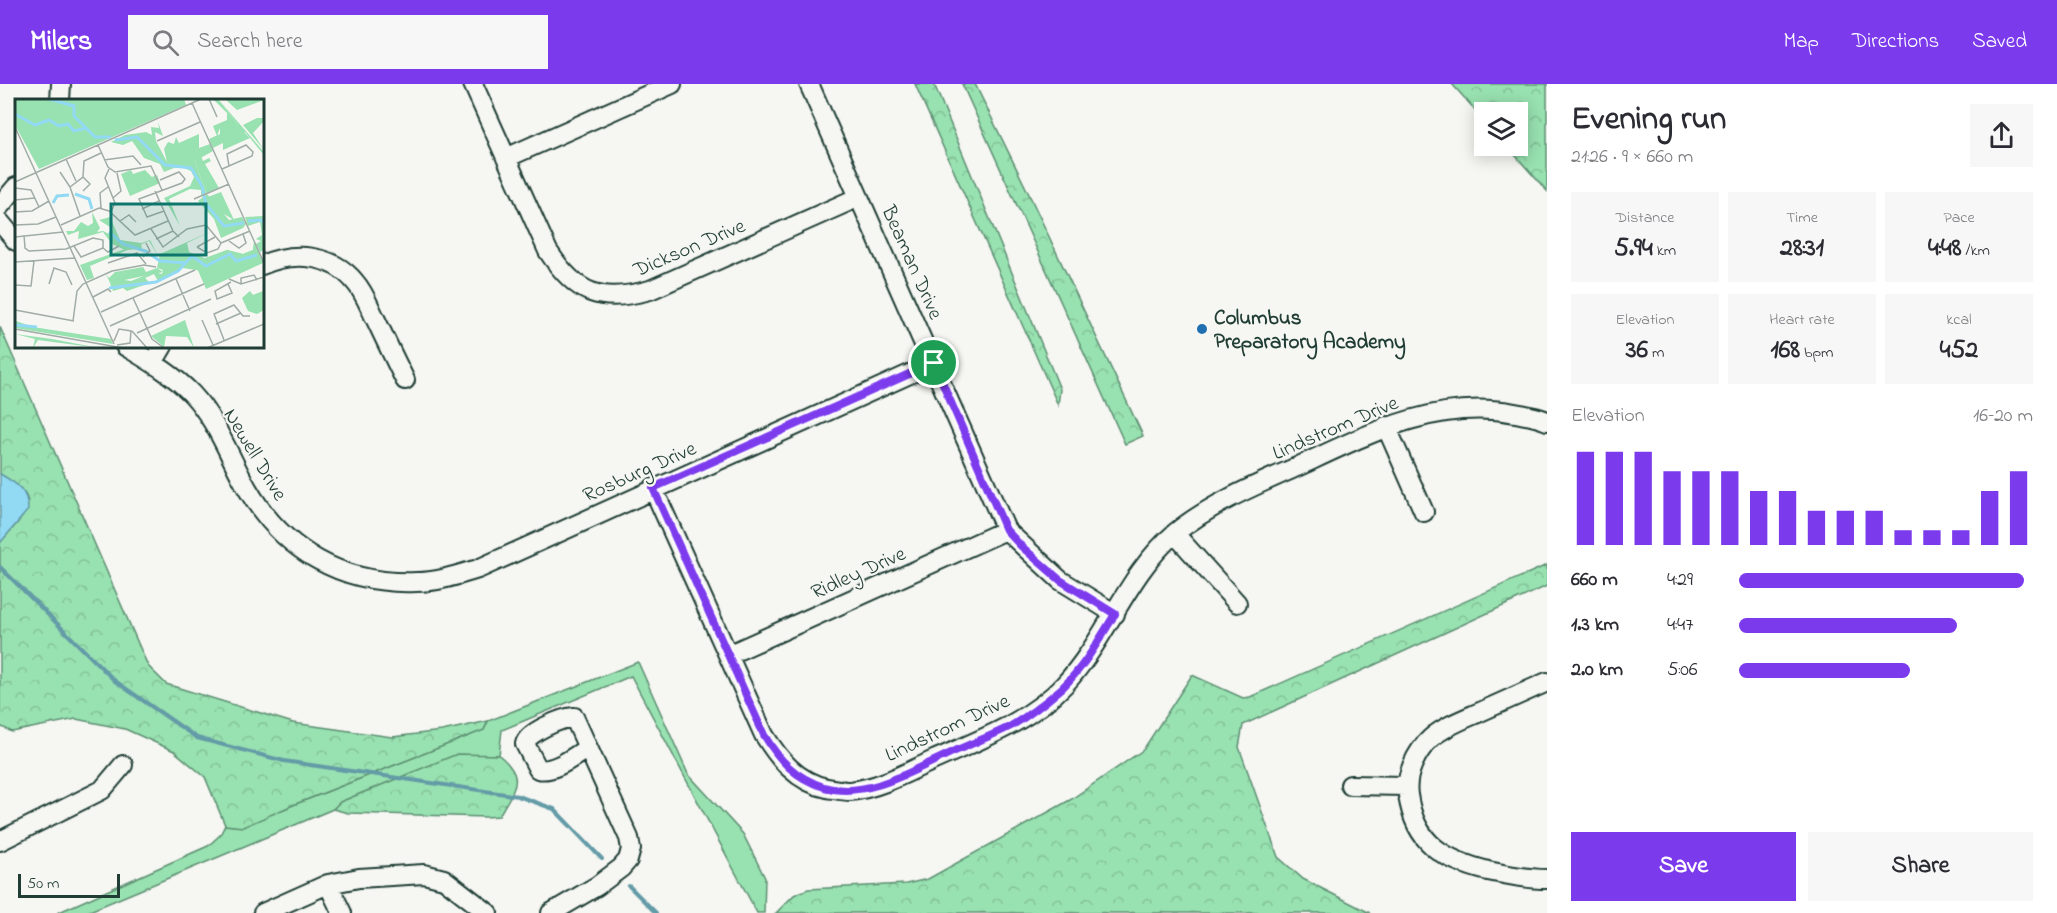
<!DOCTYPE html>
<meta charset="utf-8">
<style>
body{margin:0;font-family:"Indie Flower",sans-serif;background:#f7f7f7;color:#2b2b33;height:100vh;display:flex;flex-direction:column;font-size:22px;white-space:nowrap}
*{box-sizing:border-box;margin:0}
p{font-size:20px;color:#7c7c81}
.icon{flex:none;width:33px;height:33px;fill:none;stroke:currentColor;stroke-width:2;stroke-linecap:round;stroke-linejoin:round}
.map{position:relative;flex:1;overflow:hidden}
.sheet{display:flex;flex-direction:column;background:#fff;width:510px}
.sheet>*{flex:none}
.fabs{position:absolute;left:1474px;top:18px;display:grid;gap:12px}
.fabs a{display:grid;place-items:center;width:54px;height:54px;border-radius:0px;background:#fff;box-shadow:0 3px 15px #0003;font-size:30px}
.scale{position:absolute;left:18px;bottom:15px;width:102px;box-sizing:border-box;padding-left:6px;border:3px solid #1f3d34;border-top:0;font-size:16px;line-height:21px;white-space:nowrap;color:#1f3d34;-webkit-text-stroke:4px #f6f6f2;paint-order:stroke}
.pin{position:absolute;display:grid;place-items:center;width:51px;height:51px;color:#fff;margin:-26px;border:3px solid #fff;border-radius:50%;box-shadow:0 2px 6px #0007}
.round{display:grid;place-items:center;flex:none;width:63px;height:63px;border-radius:0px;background:#f7f7f7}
.summary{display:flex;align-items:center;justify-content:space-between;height:102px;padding:0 24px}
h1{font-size:33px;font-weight:700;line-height:45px}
.figures{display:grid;grid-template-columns:repeat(3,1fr);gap:9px;height:102px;padding:6px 24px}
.figures div{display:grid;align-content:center;border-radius:0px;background:#f7f7f7;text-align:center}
.figures b{font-size:26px;font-weight:700}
.figures small{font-size:16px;font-weight:400}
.figures p{font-size:16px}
.chart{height:168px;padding:12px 24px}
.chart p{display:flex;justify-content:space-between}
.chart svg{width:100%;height:108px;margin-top:6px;stroke:#7c3aed;stroke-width:6}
.primary-button{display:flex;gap:12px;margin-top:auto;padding:12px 24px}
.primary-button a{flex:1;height:69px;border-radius:0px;background:#7c3aed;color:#fff;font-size:24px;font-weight:700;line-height:69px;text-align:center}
.primary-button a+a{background:#f7f7f7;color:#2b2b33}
ul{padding:0 24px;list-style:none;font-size:20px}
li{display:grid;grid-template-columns:96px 72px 1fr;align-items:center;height:45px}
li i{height:15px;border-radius:8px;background:#7c3aed}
header{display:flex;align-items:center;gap:36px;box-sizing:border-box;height:84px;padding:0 30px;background:#7c3aed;color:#fff}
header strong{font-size:28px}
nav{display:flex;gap:33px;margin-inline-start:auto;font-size:21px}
.search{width:420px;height:54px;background:#f7f7f7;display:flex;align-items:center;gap:15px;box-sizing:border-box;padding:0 21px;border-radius:0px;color:#7c7c81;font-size:22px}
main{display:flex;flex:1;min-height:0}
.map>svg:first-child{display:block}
.green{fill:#98e1b0;stroke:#5c8f72;stroke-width:1.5}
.forest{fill:url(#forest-crowns);stroke:#5c8f72;stroke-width:1.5}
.water{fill:#92d9f4;stroke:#649ba7;stroke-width:1.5}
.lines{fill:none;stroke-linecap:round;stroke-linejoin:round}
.stream{stroke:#649ba7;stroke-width:4}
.minor-casing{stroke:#1f3d34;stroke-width:22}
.minor{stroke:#f6f6f2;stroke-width:18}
.route-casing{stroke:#fff;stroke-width:12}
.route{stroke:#7c3aed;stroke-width:8}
.poi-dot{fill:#1f6fb2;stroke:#f6f6f2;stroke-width:2}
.labels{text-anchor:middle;stroke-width:4.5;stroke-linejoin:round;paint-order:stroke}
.street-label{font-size:21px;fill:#1f3d34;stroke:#f6f6f2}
.poi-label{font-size:21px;font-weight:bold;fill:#1f3d34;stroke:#f6f6f2;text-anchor:start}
.inset-river{fill:none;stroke:#92d9f4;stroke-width:3}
.inset-road{fill:none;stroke:#a0aca6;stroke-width:1.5}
.view{fill:#0f766e;fill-opacity:0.15;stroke:#0f766e;stroke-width:3}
.inset-edge{fill:none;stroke:#1f3d34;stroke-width:3}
</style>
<header>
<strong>Milers</strong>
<div class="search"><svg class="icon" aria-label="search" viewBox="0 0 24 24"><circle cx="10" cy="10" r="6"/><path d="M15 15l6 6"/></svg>Search here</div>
<nav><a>Map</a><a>Directions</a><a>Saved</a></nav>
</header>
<main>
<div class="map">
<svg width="1547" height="829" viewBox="0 0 1547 829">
<defs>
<pattern id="forest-crowns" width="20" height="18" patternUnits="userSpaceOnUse" patternTransform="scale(1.5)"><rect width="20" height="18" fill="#98e1b0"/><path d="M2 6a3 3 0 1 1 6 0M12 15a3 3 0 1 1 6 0" fill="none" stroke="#83c298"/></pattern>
</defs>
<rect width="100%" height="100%" fill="#f6f6f2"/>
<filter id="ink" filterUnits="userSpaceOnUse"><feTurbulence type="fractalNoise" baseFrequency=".0167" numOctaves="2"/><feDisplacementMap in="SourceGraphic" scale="12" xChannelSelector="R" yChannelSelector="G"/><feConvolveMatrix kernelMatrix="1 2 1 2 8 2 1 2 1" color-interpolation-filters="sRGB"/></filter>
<g filter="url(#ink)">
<path class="green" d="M638,578L688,690L743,750L765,794L764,829H757L631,592L502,646L499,671H457L341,718L333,725L85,829H57L208,762L220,751L225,741L243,742L293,721L484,646L488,637Z"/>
<path class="forest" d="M915,0H934L1060,305L1058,321Z
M962,0H975L1027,106L1143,352L1125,360Z
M1452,0H1547V107L1507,62H1518V28H1485V37Z
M0,243L148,582L166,600L293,639L392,653L442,647L488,637L484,646L293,721L243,743L225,741L205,693L174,667L125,645L76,635L12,648L0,642V459C27,427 46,417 0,390Z
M1547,481V502L1243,641L1239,663L1278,773L1303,795L1370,829H776L794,811L808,805L906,800L928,795L1070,716L1143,666L1192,591L1243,614L1250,613Z
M457,670L499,671C527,695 514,704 499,732L486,733L348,729L333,725L340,718Z"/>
<path class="water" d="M0,390C16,399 28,406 28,426L0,459Z"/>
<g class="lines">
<path class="stream" d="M0,483L115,597L197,654L284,677L518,712L554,725L602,775
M629,802L656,829"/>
<g class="minor-casing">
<path id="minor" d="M473,0L548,167C576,210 600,220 650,206L859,113
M809,0L1006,446L1060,496L1115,530
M60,16L61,0
M506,74L672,0
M0,122L16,103
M0,138L16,157
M262,181C294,167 332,170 355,198C364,208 369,222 375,234C385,255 395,276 405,296
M125,262C148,276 173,290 192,310C217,337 229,372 247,404C283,467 343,501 416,498C437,498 458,491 478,485L934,279
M153,279L163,262
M1386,342L1424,428
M653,404L764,651C779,675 797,698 827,704C834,705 843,707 850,707C880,704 908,688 934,676C979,656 1029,638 1064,601C1107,555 1127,490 1175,449C1212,419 1256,401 1299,382C1368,350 1437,314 1515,329C1525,331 1537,332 1547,337
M1175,450L1237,519
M728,571L1006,446
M1547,598C1525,608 1502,618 1480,628C1464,635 1445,642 1431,654C1416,668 1405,691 1408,711C1415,760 1444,776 1488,787C1507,791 1527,795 1547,795
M1350,701L1406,702
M0,757L102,706L123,681
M328,800L342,829
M263,829L328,800L359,794L424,790L444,795L488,829
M551,829L597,802L621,784L628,776L631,765L629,754L574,633C562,634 527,648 525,660L538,685C554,689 574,672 588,664"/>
</g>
<use href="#minor" class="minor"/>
</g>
</g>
<g class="lines" filter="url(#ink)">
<g class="route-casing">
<path id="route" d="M934,279L1006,446L1021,462L1060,496L1115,530C1099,556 1084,583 1062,604C1047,617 1028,632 1011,642C992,652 972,659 953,668C915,685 867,716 824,703C795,694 779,676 764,651L653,404Z"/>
</g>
<use href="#route" class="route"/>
</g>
<circle class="poi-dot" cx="1202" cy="245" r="6"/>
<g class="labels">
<g class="street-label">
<text transform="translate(689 163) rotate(-23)" y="7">Dickson Drive</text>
<text transform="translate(913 178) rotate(66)" y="7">Beaman Drive</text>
<text transform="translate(1335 343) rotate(-23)" y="7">Lindstrom Drive</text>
<text transform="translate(256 370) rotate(59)" y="7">Newell Drive</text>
<text transform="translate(639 387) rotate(-24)" y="7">Rosburg Drive</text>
<text transform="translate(858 488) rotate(-24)" y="7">Ridley Drive</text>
<text transform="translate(947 643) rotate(-25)" y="7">Lindstrom Drive</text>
</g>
<g class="poi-label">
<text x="1214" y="240">Columbus<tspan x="1214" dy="24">Preparatory Academy</tspan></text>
</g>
</g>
<g transform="translate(15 15)">
<rect width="249" height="249" fill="#f6f6f2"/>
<path d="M0,0H169L171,6L24,70L0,26ZM198,0H203L224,27L205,29L202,37L198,27L212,21V14ZM210,0H249V1L222,11ZM229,33L235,39L208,51V43ZM186,57L188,62L194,59L196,62L190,65L204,89L191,94L180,62ZM116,71L118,75L130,71L137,78L142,76L145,84L115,97L106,75ZM206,93L219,121L202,111L193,98ZM135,141L143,157L134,142L75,167L79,179L72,181L65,166ZM239,143L248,164L191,190L178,160L193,159L212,151L228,155L238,151ZM128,168L131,173L142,169L148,173L95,184L91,175L94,179L100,173ZM235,192L238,196L248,192L249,211L242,215L233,212L227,199ZM0,217L1,222L18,228L96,240L98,245L0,229ZM170,221L179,249L172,238L151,237L149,248L136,237ZM0,235L37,240L84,249L23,241L18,249L20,240Z" fill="#98e1b0"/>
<path d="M203,0L249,53V56L230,33L198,49L194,40L205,35V28L216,22L224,27ZM242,19H249V22L238,34L249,51L228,26ZM143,23L148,37L140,33L141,42L152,63L149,50L153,43L159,45L161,38L164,44L184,35V49L195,45L198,52L180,62L191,94L186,96V91L175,90L154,100L165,127L149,99L175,87L179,78L176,72L164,67L149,73L145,65L129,59L117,42L108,46L96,43L110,36L131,33L137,36L136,28L144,29ZM192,95L214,121L227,118L231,125L228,129L206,139L199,120L183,102ZM77,113L85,129L82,133L88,132L94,135L98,130L84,121L95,118L105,141L126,144L127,150L110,151L97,145L88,133L63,140L64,132L53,136L51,132H59L66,123L73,127L78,124ZM249,117V151L245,153L241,145L246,142L241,140L247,136L245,123L233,127L230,118ZM197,132L172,144L174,153L190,159L212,151L228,155L238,151L239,143L248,163L216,175V170L207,168L200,174L168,169L143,182L139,175L130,179L135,184L112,192L108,189L98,192L95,184L103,180L116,182L139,173L147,175L148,171L142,169L145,155Z" fill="#98e1b0"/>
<path class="inset-river" d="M34,0L59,7V17L70,28M0,15L20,26L34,21L44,27L53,25L59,32L71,29L80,38H96M100,41L122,38L150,66L176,69L187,87L191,105L209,127L229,124M60,95L74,100L77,110M38,104L42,97L54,96M233,122L247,121L249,125M94,133L108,145L133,153M135,155L145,162L170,164M94,189L141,183L163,172L177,157L191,167L215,155L221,162L242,156M0,226L22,228"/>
<path class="inset-road" d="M194,0L202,18M177,4L249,164M0,28L99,245M142,42L185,23M83,46L93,68L100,73L136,67L147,91M51,60L61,82M89,61L118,57L126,66M94,70L90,79L100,104L96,113M207,70L237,57L238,53L231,46L212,55L214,67M45,73L55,88M145,81L164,73L170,80L167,84L124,100L132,118L149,112M0,83L186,0M55,88L68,78L69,62L86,54M55,88L65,117M0,89L16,91L24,108M68,92L75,85L68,78M140,92L158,132L164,138M98,99L106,92L102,74M179,100L214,85M0,101L20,99M86,109L85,94L93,88M127,110L144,102M0,113L17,112L34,102M105,122L114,116L121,123M0,126L23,125L41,118M46,126L84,109L94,112L120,136L153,122M191,126L206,144M136,130L148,148L172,130L191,126M9,136L10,149L14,152L51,150L78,139L88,141V149M0,138L48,133M141,140L158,132M214,142L224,149L231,144L228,135M206,144L235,132M59,147L66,158L88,149M182,148L192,154L203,150L206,144M182,148L200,138M88,149L93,153L104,147M128,158L135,152L131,144M0,163L60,159M93,164L122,154L131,165M161,180L175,212M214,180L226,185L249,178M34,185L39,169L51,173L57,186M213,185L217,194L202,200L200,192L216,183M226,185V179L239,176L242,181M0,186L16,187L19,162M78,198L93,190L96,193M118,199L137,240L149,249M0,211L59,222M86,213L180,171M187,221L198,246M58,222L62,192L68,185L97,172L129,166L141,168M201,225L226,214M95,227L189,185M0,230L108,249M117,232L132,249M122,234L196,200M209,241L199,215L219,206L228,217H235M99,242L104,230L116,232L115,244L102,246M192,249L249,225"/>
<path class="view" d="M96,105H191V156H96Z"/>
<rect width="249" height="249" class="inset-edge"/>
</g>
</svg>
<div class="fabs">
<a><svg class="icon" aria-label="layers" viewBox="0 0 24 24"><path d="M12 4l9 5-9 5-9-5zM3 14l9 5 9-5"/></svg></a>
</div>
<div class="scale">50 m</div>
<div class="pin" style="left:934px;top:279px;background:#1e9e55"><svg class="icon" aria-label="arrive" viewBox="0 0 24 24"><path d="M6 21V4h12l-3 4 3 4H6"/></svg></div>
</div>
<section class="sheet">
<div class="summary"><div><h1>Evening run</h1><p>21:26 · 9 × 660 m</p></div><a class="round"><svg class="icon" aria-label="share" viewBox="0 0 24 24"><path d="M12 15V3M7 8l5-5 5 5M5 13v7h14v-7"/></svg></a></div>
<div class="figures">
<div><p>Distance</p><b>5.94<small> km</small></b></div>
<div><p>Time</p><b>28:31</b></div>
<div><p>Pace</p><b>4:48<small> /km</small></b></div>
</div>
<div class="figures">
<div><p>Elevation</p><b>36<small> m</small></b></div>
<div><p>Heart rate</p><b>168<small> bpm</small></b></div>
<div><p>kcal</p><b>452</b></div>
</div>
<div class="chart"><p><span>Elevation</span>16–20 m</p>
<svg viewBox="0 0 160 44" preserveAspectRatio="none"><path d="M5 44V6M15 44V6M25 44V6M35 44V14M45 44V14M55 44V14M65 44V22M75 44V22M85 44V30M95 44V30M105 44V30M115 44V38M125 44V38M135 44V38M145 44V22M155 44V14"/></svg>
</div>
<ul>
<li><b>660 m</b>4:29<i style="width:97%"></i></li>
<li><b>1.3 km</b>4:47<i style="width:74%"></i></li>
<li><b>2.0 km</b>5:06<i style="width:58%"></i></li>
</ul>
<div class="primary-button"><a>Save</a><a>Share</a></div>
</section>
</main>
